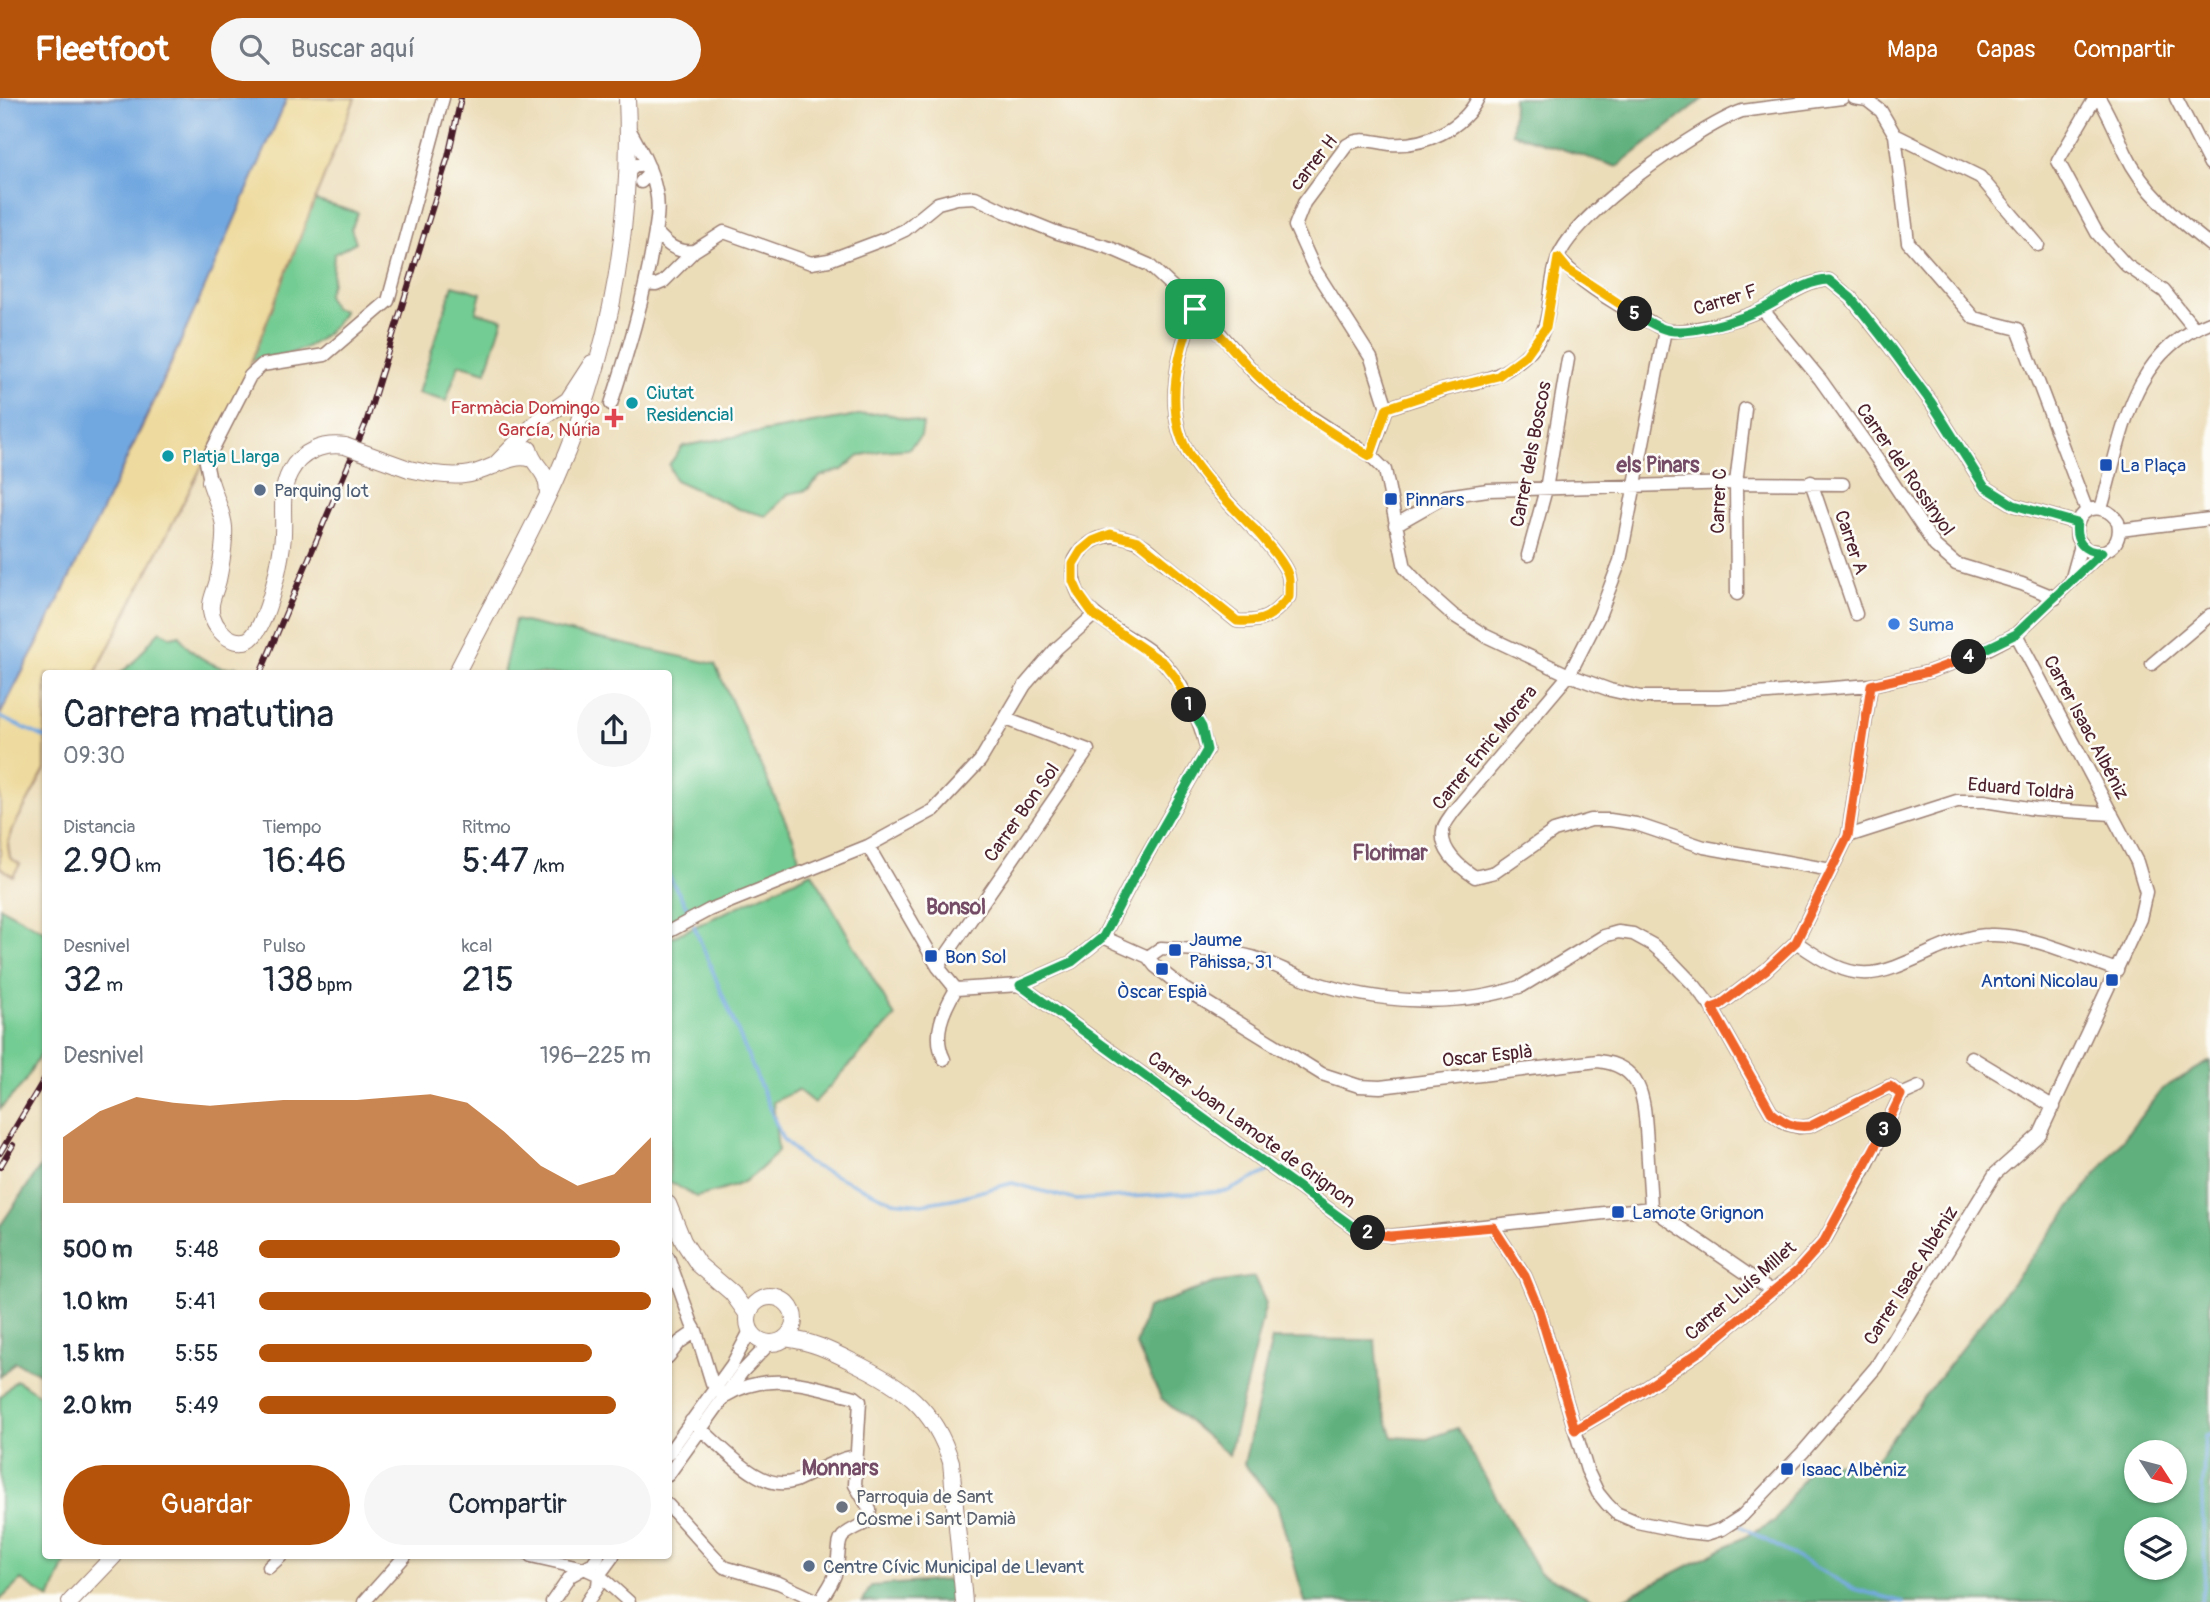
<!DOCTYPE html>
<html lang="es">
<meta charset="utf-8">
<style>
body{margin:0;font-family:Pangolin,sans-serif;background:#f6f6f7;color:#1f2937;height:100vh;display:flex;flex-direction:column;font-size:26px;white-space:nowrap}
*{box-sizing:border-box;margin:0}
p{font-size:23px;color:#747a83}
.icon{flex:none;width:38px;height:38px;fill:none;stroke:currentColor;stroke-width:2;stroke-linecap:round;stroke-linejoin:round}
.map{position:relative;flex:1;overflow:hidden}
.sheet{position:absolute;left:42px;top:572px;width:630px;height:889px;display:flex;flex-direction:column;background:#fff;border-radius:7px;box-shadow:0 2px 5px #0004}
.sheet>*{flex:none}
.needle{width:46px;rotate:126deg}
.controls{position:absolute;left:2124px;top:1342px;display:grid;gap:14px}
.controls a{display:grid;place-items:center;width:63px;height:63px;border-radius:50%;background:#fff;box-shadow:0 2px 5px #0004;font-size:35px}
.pin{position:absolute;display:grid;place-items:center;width:60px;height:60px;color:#fff;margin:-30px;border-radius:14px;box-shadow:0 4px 10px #0006}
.km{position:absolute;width:35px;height:35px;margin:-18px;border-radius:50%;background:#222;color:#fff;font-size:19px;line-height:35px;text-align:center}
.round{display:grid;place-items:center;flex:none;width:74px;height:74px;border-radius:37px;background:#f6f6f7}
.head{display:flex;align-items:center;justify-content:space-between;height:119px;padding:0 21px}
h1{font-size:38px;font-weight:600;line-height:52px}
.metrics{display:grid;grid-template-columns:repeat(3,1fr);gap:10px;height:119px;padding:7px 21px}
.metrics div{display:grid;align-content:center}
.metrics b{font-size:35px;font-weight:600}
.metrics small{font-size:19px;font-weight:400}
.metrics p{font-size:19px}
.chart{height:196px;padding:14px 21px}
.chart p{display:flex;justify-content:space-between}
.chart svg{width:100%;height:126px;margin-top:7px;fill:#b45309;opacity:.7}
.action{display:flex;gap:14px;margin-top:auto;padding:14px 21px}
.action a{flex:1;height:80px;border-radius:42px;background:#b45309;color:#fff;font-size:28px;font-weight:600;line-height:80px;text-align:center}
.action a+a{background:#f6f6f7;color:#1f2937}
ul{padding:0 21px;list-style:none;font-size:23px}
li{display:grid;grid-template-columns:112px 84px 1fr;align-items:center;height:52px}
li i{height:18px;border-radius:9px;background:#b45309}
header{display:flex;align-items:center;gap:42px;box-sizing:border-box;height:98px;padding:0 35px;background:#b45309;color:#fff}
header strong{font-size:33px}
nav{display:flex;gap:38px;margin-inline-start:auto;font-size:24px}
.search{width:490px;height:63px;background:#f6f6f7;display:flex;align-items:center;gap:18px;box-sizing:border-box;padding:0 24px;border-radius:38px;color:#747a83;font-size:26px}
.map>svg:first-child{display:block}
.green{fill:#73cc93;stroke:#5e765f;stroke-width:2}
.forest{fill:#5eb07d;stroke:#546854;stroke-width:2;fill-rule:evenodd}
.sand{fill:#eeda9e;stroke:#9c7c64;stroke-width:2}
.water{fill:#72a8e0;stroke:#5e6486;stroke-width:2}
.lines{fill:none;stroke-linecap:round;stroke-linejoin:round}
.stream{stroke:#72a8e0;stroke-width:3.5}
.minor-casing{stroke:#9b7e72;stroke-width:15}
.tertiary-casing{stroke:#9b7e72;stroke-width:18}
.minor{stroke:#fff;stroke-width:12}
.tertiary{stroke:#fff;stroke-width:16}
.rail-casing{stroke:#4a1f2b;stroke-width:6}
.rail{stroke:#fdfcf7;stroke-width:3.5;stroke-dasharray:10;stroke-linecap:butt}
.tertiary-bridge-casing{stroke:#9b7e72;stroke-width:18;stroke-linecap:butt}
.tertiary-bridge{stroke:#fff;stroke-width:16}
.split-1-casing{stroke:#fff;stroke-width:14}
.split-2-casing{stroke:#fff;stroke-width:14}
.split-3-casing{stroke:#fff;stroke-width:14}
.split-4-casing{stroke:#fff;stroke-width:14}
.split-5-casing{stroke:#fff;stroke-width:14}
.split-6-casing{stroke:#fff;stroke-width:14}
.split-1{stroke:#f5b400;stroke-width:9}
.split-2{stroke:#22a559;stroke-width:9}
.split-3{stroke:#f0652b;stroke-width:9}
.split-4{stroke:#f0652b;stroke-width:9}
.split-5{stroke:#22a559;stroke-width:9}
.split-6{stroke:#f5b400;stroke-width:9}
.culture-dot{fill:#0f9aa8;stroke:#fdfcf7;stroke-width:2.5}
.health-dot{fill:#e0444e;stroke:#fdfcf7;stroke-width:2.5}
.transit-dot{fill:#1a4fb4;stroke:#fdfcf7;stroke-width:2.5}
.service-dot{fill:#5c6f8a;stroke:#fdfcf7;stroke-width:2.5}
.shop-dot{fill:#3f7fe0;stroke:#fdfcf7;stroke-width:2.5}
.worship-dot{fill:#6b7280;stroke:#fdfcf7;stroke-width:2.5}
.labels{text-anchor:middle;stroke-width:5;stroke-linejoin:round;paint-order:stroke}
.street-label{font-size:19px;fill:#4a1f2b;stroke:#fdfcf7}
.culture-label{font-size:19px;fill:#0d838f;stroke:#fdfcf7;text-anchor:start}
.health-label{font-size:19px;fill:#be3a42;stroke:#fdfcf7;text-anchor:end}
.transit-label{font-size:19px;fill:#164399;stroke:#fdfcf7;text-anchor:start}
.service-label{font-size:19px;fill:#4e5e75;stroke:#fdfcf7;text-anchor:start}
.shop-label{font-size:19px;fill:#366cbe;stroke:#fdfcf7;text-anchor:start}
.worship-label{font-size:19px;fill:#5b616d;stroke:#fdfcf7;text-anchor:start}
.neighbourhood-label{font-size:21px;font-weight:bold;fill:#754c66;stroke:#fdfcf7}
</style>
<header>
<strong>Fleetfoot</strong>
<div class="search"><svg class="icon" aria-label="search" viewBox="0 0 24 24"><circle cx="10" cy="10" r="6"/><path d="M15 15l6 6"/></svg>Buscar aquí</div>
<nav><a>Mapa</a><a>Capas</a><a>Compartir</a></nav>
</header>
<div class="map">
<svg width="2210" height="1504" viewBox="0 0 2210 1504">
<rect width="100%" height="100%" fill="#fdfcf7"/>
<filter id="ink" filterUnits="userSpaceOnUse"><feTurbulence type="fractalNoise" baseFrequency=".0143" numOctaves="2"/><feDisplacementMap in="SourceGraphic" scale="14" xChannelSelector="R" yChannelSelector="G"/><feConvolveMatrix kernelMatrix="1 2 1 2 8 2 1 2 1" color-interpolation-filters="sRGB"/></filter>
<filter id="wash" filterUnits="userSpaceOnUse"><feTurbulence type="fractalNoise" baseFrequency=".00686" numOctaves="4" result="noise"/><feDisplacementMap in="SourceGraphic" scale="28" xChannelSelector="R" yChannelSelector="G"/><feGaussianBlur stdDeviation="1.57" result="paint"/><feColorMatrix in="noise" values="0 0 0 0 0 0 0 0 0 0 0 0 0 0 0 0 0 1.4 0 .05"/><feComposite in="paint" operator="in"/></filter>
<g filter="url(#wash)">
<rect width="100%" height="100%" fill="#ecddb9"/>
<path class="green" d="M314,102L358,115L351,131L356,144L334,156L332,184L327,197L333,210L344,213C332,236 308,252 283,257C272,260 262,257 251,263Z
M453,187L481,195L476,214L503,221L486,274L459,266L446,303L418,295Z
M885,315L923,326L921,338L908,351L880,353L859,358L842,372L821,378L807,392L788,396L766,418L739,411L675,382L669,367L683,348L858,317Z
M515,522L715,566L795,744L800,765L710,802L669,825L668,576H503Z
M160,533L171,539L180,537C184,551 206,564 220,569C225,571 231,569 237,569L235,576H118C142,561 141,551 160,533Z
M812,774L895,919L814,1005L798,992L773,1004L778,1053C748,1087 739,1088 696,1099L669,1083L668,841Z
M0,809L46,834L45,948L24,985L0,1011Z
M16,1282L45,1300L46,1458H68L50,1501L21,1482L0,1502V1299Z"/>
<path class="forest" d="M1513,0H1704L1617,69L1512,35Z
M2210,963V1504H1617L1774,1424L1815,1362L1869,1370L2162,991ZM2137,1354H2175V1393H2137ZM2137,1432H2175V1470H2137Z
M45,1064V1278L15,1264L0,1279V1128L43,1065Z
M1254,1179L1266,1205L1229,1357L1161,1300L1136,1247L1147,1210L1214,1185Z
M1272,1241L1375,1242L1380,1303L1393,1339L1427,1341L1457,1330L1539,1474L1597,1504H1305L1277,1406L1244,1366Z
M962,1481L964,1504H862L871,1488Z"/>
<path class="sand" d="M287,0H355L236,302L95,576H46L45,672L11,734L8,747L10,760L20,766L13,778L0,769V617L41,539L159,294Z"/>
<path class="water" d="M0,0H287C198,209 105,416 0,617Z"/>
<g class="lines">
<path class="stream" d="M0,619L46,640
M668,777L688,811
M694,828L782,1040L807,1065L892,1103L922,1106L957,1100L1012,1085L1076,1102L1228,1093L1271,1072
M1735,1425L1854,1491L1903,1504
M2201,1504L2205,1473L2202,1402L2205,1338L2210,1337"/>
</g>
</g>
<g filter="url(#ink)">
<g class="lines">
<g class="minor-casing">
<path id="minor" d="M1854,0L1867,2L1881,13L1895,37L1908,144L1974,220L2018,231L2087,413
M2095,0L2058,63L2097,135L2126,167L2164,193L2194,230
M2099,0C2110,18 2117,35 2125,54C2143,93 2177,121 2210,147
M2176,0L2210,66
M1895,37L1980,79L2038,147
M629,73L637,67L649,69L647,78L641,84
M655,133C667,146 675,155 694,153
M1558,160C1581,186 1615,206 1646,222C1652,225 1659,230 1665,232C1687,237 1745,220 1765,210C1785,200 1805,183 1829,182L1851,200L1890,249L1931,304L1984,388L2014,407L2077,425
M646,186L656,187L663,184L694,153L724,134L811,165L829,162L890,139L905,132L938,105L957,100L975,99L1006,114L1058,135L1110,150L1149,167L1211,225L1257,278L1279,298L1371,358L1385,372L1405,470L1426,493L1453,517L1486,538L1569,577L1610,592L1641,599H1719L1871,587L1928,574L1976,557L2016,536L2102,454C2116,449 2121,439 2118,424C2102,399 2072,411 2077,440L2087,452L2102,454
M1762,211L1820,281L1877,361L1935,448L1956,466L2022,486L2056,500
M1665,232L1620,463L1599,518L1569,577L1454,713C1450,719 1443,727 1443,733C1440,753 1461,770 1475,779L1495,774L1554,733L1591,722H1610L1636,726L1704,749L1831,772
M611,306C628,253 644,201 653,146C656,129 660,110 656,93C651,69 640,50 628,29
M1387,310L1371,260L1315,172L1295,128L1304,105L1347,47C1361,38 1374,44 1390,46C1423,49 1463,31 1478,0
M1371,358L1387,310C1406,304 1424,298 1443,292C1478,282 1495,285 1525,258C1557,230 1545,195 1558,160C1575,115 1697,30 1742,13L1842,0
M210,383L206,364L250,278L262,267L325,257L388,203L443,0
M1811,384L1856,516
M2101,411C2123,337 2129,255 2210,224
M1395,427L1446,398L1488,392L1736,385L1843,386
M2120,432L2210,421
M1528,457L1546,391L1568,261
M2071,483L2081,447
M1737,496L1736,385L1745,311
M2152,566L2210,517
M1848,738L1957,703H1984L2035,711L2112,716
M868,748L938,869L956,891L1020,887L1072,864L1103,839L1132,783L1207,652C1200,622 1185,589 1165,566C1135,534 1072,523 1073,470C1073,457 1089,444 1100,440C1112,436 1124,438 1136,443C1147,447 1157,459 1166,466C1189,485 1213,504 1237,523C1264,525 1272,518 1289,499C1289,492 1290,483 1288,477C1285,465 1259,435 1249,426C1229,405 1208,385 1192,361C1162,316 1176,258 1195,211
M668,834L709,812L868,748L934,712L980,663L1025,587L1056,551L1094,517
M1103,839L1148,859L1155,868L1183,890L1322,976L1359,988L1380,989L1598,963C1646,968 1644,1006 1647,1045C1648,1067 1650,1088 1651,1110
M1796,844C1858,888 1872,881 1937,851C1953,844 1971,837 1989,837C2029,835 2078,859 2117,872
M1148,859L1161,850C1191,852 1223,851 1252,859C1272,865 1291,876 1311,883C1376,905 1456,911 1522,888L1604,838L1618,834L1633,836L1653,847L1670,862L1695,888L1712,910L1771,1014L1787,1026L1799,1029L1810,1028L1890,988L1901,997L1919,989
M938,869L1088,652L1006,621
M1020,887L1356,1131L1390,1138L1651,1110
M1712,910L1720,907L1766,872L1796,844L1848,738L1871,587
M1971,959L2054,1009
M944,961C932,937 943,913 956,891
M1651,1110L1772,1193
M1493,1129L1525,1178L1539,1212L1587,1372L1598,1395L1607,1406L1616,1415L1637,1424L1686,1434L1706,1436L1722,1431L1742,1418L1803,1354L1876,1269L1995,1076L2040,1036L2140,821L2146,794L2137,764L2016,536
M668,1159L692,1226L696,1233L712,1285L725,1298C769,1272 808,1287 855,1299L860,1303L855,1387L870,1412L866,1425C830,1441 843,1441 836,1473C834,1484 825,1494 820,1504
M668,1259L680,1244L696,1233
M691,1323C718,1342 758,1397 795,1383C816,1374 833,1362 856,1358
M1575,1332L1643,1292L1702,1252L1797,1173L1824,1143L1864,1073L1901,997
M668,1356L732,1267L750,1233
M668,1377L742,1274L770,1245
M668,1407L724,1469L779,1485L820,1504
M531,1458L584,1470L599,1477L629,1504
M269,1469L281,1458
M364,1504L405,1458
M552,1504L570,1478L593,1465L598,1458
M587,1504L598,1488L599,1477L613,1458"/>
</g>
<g class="tertiary-casing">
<path id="tertiary" d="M529,351C534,371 547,369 548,395
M494,368L539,322L568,302L592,265
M409,371C426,375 446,379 464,377C489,375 510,353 532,361
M210,383C214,397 223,415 224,429C225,445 221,467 218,482C215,495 208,505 212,518C215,528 223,538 233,542C240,544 248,544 253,538C268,521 279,470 282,447C286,423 278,396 290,374C301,353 323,345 345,348
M456,576C489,511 525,448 555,382C609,261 633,132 627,0
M668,1106L683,1143L698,1166L732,1195L748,1217
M748 1222a23 23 0 1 1 46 0a23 23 0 1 1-46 0Z
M785,1240C813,1244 827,1251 851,1263C901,1287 934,1309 951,1364L964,1504
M70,1504L114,1458"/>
</g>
<use href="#minor" class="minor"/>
<use href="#tertiary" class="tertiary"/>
<g class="rail-casing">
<path id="rail" d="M260,576L366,325L448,59L461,0
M0,1055L46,978
M0,1069L13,1047"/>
</g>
<use href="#rail" class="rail"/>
<g class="tertiary-bridge-casing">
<path id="tertiary-bridge" d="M345,348L409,371"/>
</g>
<use href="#tertiary-bridge" class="tertiary-bridge"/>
</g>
</g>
<g class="lines" filter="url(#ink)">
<g class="split-1-casing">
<path id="split-1" d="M1189,607L1175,579L1164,565L1094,517L1079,496L1073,483V466L1081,453L1093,443L1111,436L1138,443L1237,523C1264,525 1272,518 1289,499C1289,492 1290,483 1288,477C1285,465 1259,435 1249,426C1229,405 1208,385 1192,361C1162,316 1176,258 1195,211"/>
</g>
<g class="split-2-casing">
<path id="split-2" d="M1189,607L1202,629L1207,652L1132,783L1103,839L1072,864L1020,887L1356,1131L1368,1135"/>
</g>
<g class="split-3-casing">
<path id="split-3" d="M1368,1135L1390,1138L1493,1129L1525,1178L1539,1212L1575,1332L1643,1292L1702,1252L1797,1173L1824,1143L1884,1032"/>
</g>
<g class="split-4-casing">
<path id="split-4" d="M1884,1032L1901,997L1890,988L1810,1028C1793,1030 1784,1025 1771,1014L1712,910L1720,907L1766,872L1796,844L1848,738L1871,587L1928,574L1969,559"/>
</g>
<g class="split-5-casing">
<path id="split-5" d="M1635,216C1644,221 1654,228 1664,231C1687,239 1742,221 1764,210C1785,200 1804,183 1829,182L1851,200L1890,249L1931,304L1984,388L2014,407L2077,425C2074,443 2084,455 2102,454L2016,536L1969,559"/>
</g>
<g class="split-6-casing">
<path id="split-6" d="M1195,211C1218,232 1237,258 1259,279C1291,311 1332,335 1370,358L1387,310L1442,292L1498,278L1526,257L1546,229L1558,160L1568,172L1635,216"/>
</g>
<use href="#split-1" class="split-1"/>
<use href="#split-2" class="split-2"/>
<use href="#split-3" class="split-3"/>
<use href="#split-4" class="split-4"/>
<use href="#split-5" class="split-5"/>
<use href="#split-6" class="split-6"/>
</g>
<g class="culture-dot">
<circle cx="632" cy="305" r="7"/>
<circle cx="168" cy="358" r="7"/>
</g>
<path class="health-dot" d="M610.5 309.5h7v7h7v7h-7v7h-7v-7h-7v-7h7z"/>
<g class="transit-dot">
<rect x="2099" y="360" width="14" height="14" rx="3.5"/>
<rect x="1384" y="394" width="14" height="14" rx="3.5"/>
<rect x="1168" y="845" width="14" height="14" rx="3.5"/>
<rect x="924" y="851" width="14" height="14" rx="3.5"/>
<rect x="1155" y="864" width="14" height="14" rx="3.5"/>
<rect x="2105" y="875" width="14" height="14" rx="3.5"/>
<rect x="1611" y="1107" width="14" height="14" rx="3.5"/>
<rect x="1780" y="1364" width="14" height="14" rx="3.5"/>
</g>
<g class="service-dot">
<circle cx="260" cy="392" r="7"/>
<circle cx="809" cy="1468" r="7"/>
</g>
<circle class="shop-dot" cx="1894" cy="526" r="7"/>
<circle class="worship-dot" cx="842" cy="1409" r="7"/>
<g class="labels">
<g class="street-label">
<text transform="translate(1313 64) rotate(-52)" y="7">carrer H</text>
<text transform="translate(1725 201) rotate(-17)" y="7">Carrer F</text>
<text transform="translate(1530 356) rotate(-79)" y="7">Carrer dels Boscos</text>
<text transform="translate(1906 371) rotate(55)" y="7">Carrer del Rossinyol</text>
<text transform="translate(1718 403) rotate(-88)" y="7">Carrer C</text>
<text transform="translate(1852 444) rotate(71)" y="7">Carrer A</text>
<text transform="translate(2087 629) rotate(62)" y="7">Carrer Isaac Albéniz</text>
<text transform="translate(1484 649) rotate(-51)" y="7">Carrer Enric Morera</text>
<text transform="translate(2021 690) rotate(5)" y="7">Eduard Toldrà</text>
<text transform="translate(1021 714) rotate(-55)" y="7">Carrer Bon Sol</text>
<text transform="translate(1487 957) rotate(-6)" y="7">Oscar Esplà</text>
<text transform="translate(1252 1031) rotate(36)" y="7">Carrer Joan Lamote de Grignon</text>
<text transform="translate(1910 1177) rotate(-58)" y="7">Carrer Isaac Albéniz</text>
<text transform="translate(1740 1192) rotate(-41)" y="7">Carrer Lluís Millet</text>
</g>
<g class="culture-label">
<text x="646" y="301">Ciutat<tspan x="646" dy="22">Residencial</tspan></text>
<text x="182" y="365">Platja Llarga</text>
</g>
<g class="health-label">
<text x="600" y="316">Farmàcia Domingo<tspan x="600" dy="22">García, Núria</tspan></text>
</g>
<g class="transit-label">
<text x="2120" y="374">La Plaça</text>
<text x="1405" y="408">Pinnars</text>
<text x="1189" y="848">Jaume<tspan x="1189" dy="22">Pahissa, 31</tspan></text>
<text x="945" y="865">Bon Sol</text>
<text x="2098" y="889" text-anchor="end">Antoni Nicolau</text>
<text x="1162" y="900" text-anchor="middle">Òscar Espià</text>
<text x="1632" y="1121">Lamote Grignon</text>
<text x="1801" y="1378">Isaac Albèniz</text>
</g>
<g class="service-label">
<text x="274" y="399">Parquing Iot</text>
<text x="823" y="1475">Centre Cívic Municipal de Llevant</text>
</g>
<g class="shop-label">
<text x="1908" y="533">Suma</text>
</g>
<g class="worship-label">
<text x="856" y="1405">Parroquia de Sant<tspan x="856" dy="22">Cosme i Sant Damià</tspan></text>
</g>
<g class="neighbourhood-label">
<text x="1658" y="374">els Pinars</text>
<text x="1390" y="762">Florimar</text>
<text x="956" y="816">Bonsol</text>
<text x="840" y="1377">Monnars</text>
</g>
</g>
</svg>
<div class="controls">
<a><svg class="needle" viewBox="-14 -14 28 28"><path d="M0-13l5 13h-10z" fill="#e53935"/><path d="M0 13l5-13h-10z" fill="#747a83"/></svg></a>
<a><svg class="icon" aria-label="layers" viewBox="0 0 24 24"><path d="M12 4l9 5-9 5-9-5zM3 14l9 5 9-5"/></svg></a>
</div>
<div class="pin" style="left:1195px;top:211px;background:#1e9e55"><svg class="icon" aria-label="arrive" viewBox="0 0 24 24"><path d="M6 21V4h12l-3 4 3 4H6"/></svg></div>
<b class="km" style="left:1189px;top:607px">1</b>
<b class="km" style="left:1368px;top:1135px">2</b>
<b class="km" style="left:1884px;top:1032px">3</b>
<b class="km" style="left:1969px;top:559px">4</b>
<b class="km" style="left:1635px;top:216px">5</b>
<section class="sheet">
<div class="head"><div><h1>Carrera matutina</h1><p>09:30</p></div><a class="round"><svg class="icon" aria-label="share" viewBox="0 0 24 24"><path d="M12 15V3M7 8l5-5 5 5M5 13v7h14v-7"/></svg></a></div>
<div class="metrics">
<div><p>Distancia</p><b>2.90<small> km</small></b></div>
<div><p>Tiempo</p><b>16:46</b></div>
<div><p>Ritmo</p><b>5:47<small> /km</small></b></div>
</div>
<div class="metrics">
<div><p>Desnivel</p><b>32<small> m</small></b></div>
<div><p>Pulso</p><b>138<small> bpm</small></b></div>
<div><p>kcal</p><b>215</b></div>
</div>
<div class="chart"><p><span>Desnivel</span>196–225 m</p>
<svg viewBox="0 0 160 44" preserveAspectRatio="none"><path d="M0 44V21L10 12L20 7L30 9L40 10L50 9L60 8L70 8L80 8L90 7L100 6L110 9L120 19L130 31L140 38L150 34L160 21V44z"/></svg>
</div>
<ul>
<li><b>500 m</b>5:48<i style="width:92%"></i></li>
<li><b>1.0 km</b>5:41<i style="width:100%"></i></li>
<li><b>1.5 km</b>5:55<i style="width:85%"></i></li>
<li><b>2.0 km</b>5:49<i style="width:91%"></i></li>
</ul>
<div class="action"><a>Guardar</a><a>Compartir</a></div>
</section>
</div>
